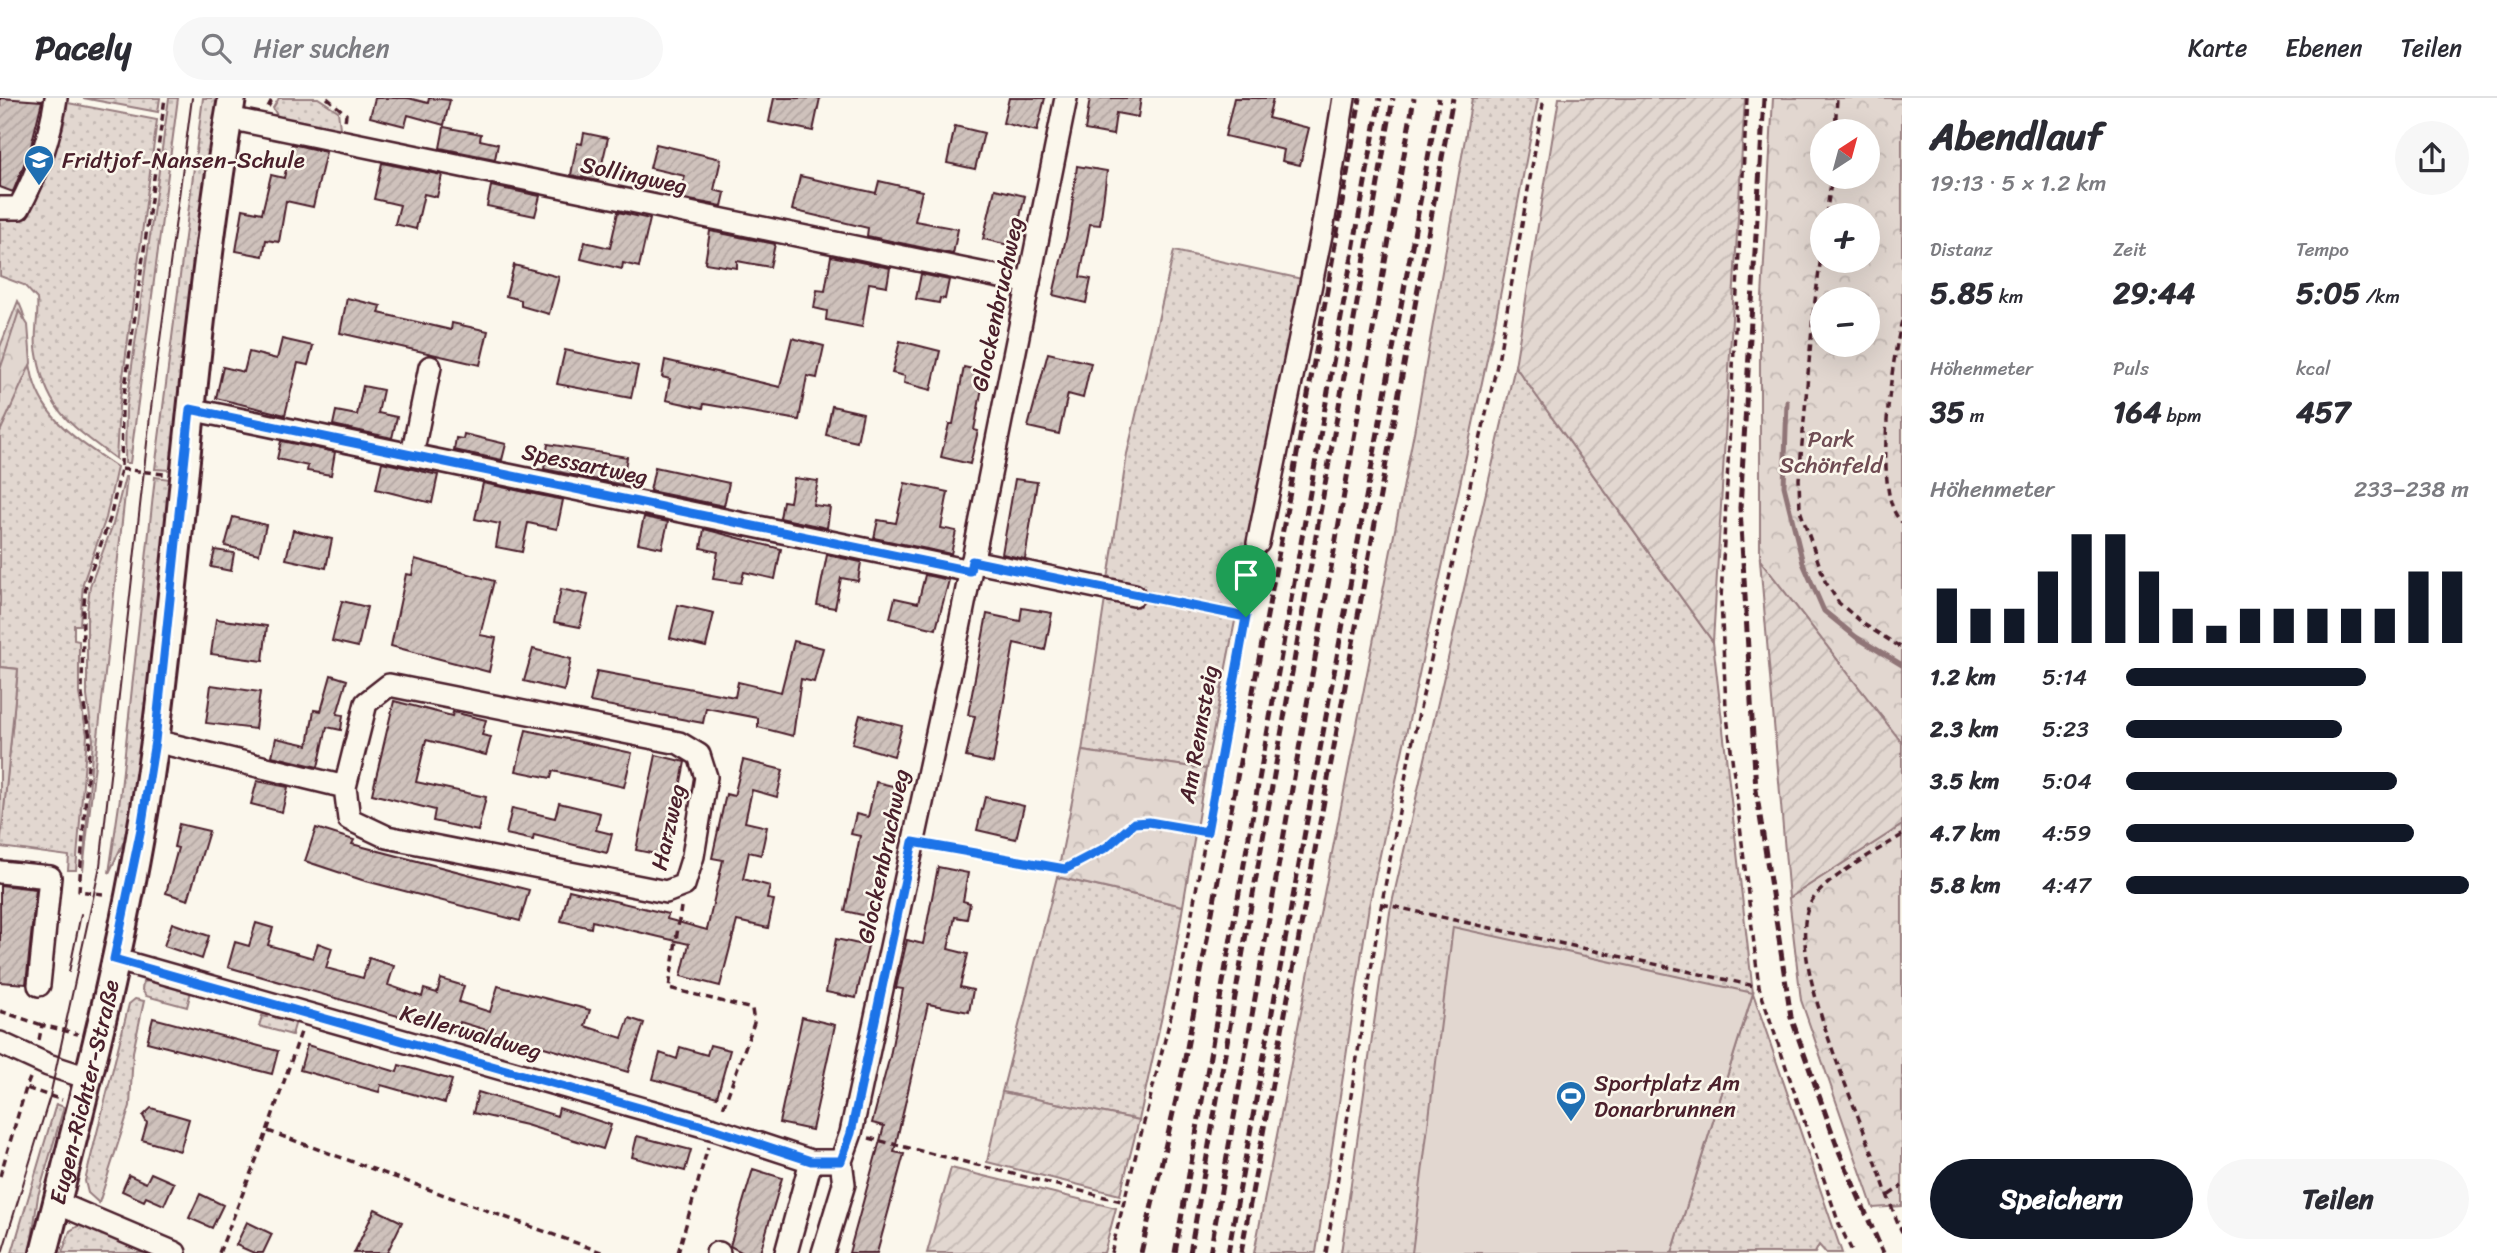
<!DOCTYPE html>
<html lang="de">
<meta charset="utf-8">
<style>
body{margin:0;font-family:Sriracha,sans-serif;background:#f7f7f7;color:#2b2b33;height:100vh;display:flex;flex-direction:column;font-size:26px;white-space:nowrap}
*{box-sizing:border-box;margin:0}
p{font-size:23px;color:#7c7c81}
.icon{flex:none;width:38px;height:38px;fill:none;stroke:currentColor;stroke-width:2;stroke-linecap:round;stroke-linejoin:round}
.map{position:relative;flex:1;overflow:hidden}
.details{display:flex;flex-direction:column;background:#fff;width:595px}
.details>*{flex:none}
.needle{width:46px;rotate:36deg}
.fabs{position:absolute;left:1810px;top:21px;display:grid;gap:14px}
.fabs a{display:grid;place-items:center;width:70px;height:70px;border-radius:50%;background:#fff;box-shadow:0 7px 28px #0002;font-size:35px}
.pin{position:absolute;display:grid;place-items:center;width:60px;height:60px;color:#fff;margin:-72px -30px;border-radius:50% 50% 50% 0;rotate:-45deg;box-shadow:0 0 7px #0007}
.pin .icon{rotate:45deg}
.round{display:grid;place-items:center;flex:none;width:74px;height:74px;border-radius:37px;background:#f7f7f7}
.head{display:flex;align-items:center;justify-content:space-between;height:119px;padding:0 28px}
h1{font-size:38px;font-weight:700;line-height:52px}
.figures{display:grid;grid-template-columns:repeat(3,1fr);gap:10px;height:119px;padding:7px 28px}
.figures div{display:grid;align-content:center}
.figures b{font-size:30px;font-weight:700}
.figures small{font-size:19px;font-weight:400}
.figures p{font-size:19px}
.chart{height:196px;padding:14px 28px}
.chart p{display:flex;justify-content:space-between}
.chart svg{width:100%;height:126px;margin-top:7px;stroke:#111827;stroke-width:6}
.button{display:flex;gap:14px;margin-top:auto;padding:14px 28px}
.button a{flex:1;height:80px;border-radius:42px;background:#111827;color:#fff;font-size:28px;font-weight:700;line-height:80px;text-align:center}
.button a+a{background:#f7f7f7;color:#2b2b33}
ul{padding:0 28px;list-style:none;font-size:23px}
li{display:grid;grid-template-columns:112px 84px 1fr;align-items:center;height:52px}
li i{height:18px;border-radius:9px;background:#111827}
header{display:flex;align-items:center;gap:42px;box-sizing:border-box;height:98px;padding:0 35px;background:#fff;border-bottom:2px solid #e1e1e2}
header strong{font-size:33px}
nav{display:flex;gap:38px;margin-inline-start:auto;font-size:24px}
.search{width:490px;height:63px;background:#f7f7f7;display:flex;align-items:center;gap:18px;box-sizing:border-box;padding:0 24px;border-radius:38px;color:#7c7c81;font-size:26px}
main{display:flex;flex:1;min-height:0}
.map>svg:first-child{display:block}
.grass{fill:url(#grass-dots);stroke:#967b7e;stroke-width:2}
.forest{fill:url(#forest-crowns);stroke:#967b7e;stroke-width:2;fill-rule:evenodd}
.garden{fill:url(#garden-furrows);stroke:#967b7e;stroke-width:2}
.pitch{fill:#e2d7d0;stroke:#967b7e;stroke-width:2}
.lines{fill:none;stroke-linecap:round;stroke-linejoin:round}
.stream{stroke:#907477;stroke-width:5}
.building{fill:url(#building-hatch);stroke:#4a1f2b;stroke-width:2}
.minor-casing{stroke:#4a1f2b;stroke-width:26}
.major-casing{stroke:#4a1f2b;stroke-width:32}
.path{stroke:#4a1f2b;stroke-width:3.5;stroke-dasharray:7 5;stroke-linecap:butt}
.minor{stroke:#fbf7ec;stroke-width:21}
.major{stroke:#fbf7ec;stroke-width:26}
.tram{stroke:#4a1f2b;stroke-width:2}
.rail{stroke:#4a1f2b;stroke-width:5;stroke-dasharray:10 5;stroke-linecap:butt}
.route-casing{stroke:#fff;stroke-width:14}
.route{stroke:#1a73e8;stroke-width:9}
.labels{text-anchor:middle;stroke-width:5;stroke-linejoin:round;paint-order:stroke}
.poi-label{font-size:23px;fill:#4a1f2b;stroke:#fbf7ec;text-anchor:start}
.street-label{font-size:23px;fill:#4a1f2b;stroke:#fbf7ec}
.park-label{font-size:23px;fill:#704d54;stroke:#fbf7ec}
</style>
<header>
<strong>Pacely</strong>
<div class="search"><svg class="icon" aria-label="search" viewBox="0 0 24 24"><circle cx="10" cy="10" r="6"/><path d="M15 15l6 6"/></svg>Hier suchen</div>
<nav><a>Karte</a><a>Ebenen</a><a>Teilen</a></nav>
</header>
<main>
<div class="map">
<svg width="1902" height="1155" viewBox="0 0 1902 1155">
<defs>
<pattern id="grass-dots" width="8" height="8" patternUnits="userSpaceOnUse" patternTransform="scale(1.75)"><rect width="8" height="8" fill="#e2d7d0"/><path d="M2 2h.1M6 6h.1" fill="none" stroke="#c3b8b3" stroke-width="1.8" stroke-linecap="round"/></pattern>
<pattern id="forest-crowns" width="20" height="18" patternUnits="userSpaceOnUse" patternTransform="scale(1.75)"><rect width="20" height="18" fill="#e2d7d0"/><path d="M2 6a3 3 0 1 1 6 0M12 15a3 3 0 1 1 6 0" fill="none" stroke="#c3b8b3"/></pattern>
<pattern id="garden-furrows" width="10" height="10" patternUnits="userSpaceOnUse" patternTransform="scale(1.75)"><rect width="10" height="10" fill="#e2d7d0"/><path d="M-1 1l2-2M0 10L10 0M9 11l2-2" fill="none" stroke="#c3b8b3"/></pattern>
<pattern id="building-hatch" width="6" height="6" patternUnits="userSpaceOnUse" patternTransform="scale(1.75)"><rect width="6" height="6" fill="#cfc2bc"/><path d="M-1 1l2-2M0 6l6-6M5 7l2-2" fill="none" stroke="#b3a6a2"/></pattern>
</defs>
<rect width="100%" height="100%" fill="#fbf7ec"/>
<filter id="ink" filterUnits="userSpaceOnUse"><feTurbulence type="fractalNoise" baseFrequency=".0143" numOctaves="2"/><feDisplacementMap in="SourceGraphic" scale="14" xChannelSelector="R" yChannelSelector="G"/><feConvolveMatrix kernelMatrix="1 2 1 2 8 2 1 2 1" color-interpolation-filters="sRGB"/></filter>
<g filter="url(#ink)">
<path class="grass" d="M83,0H160L158,14Z
M169,0H178L130,365H125L126,311Z
M203,0H220L171,372L155,371Z
M279,0H318L338,13L340,30L335,34L280,23L273,10Z
M1472,0H1538L1495,224L1369,808L1316,1155H1254L1416,324Z
M68,5L157,22L119,309L116,361C69,326 45,312 36,250C34,233 39,218 37,201L24,187L0,178V120L35,97L63,30Z
M1174,153L1302,181L1206,671L1082,653L1127,356Z
M18,203C30,225 26,247 31,271C39,320 79,343 117,369L106,420L83,485L80,527H74V542L79,543V596L87,637L76,772H68L69,758L0,749L18,571L0,569V249Z
M1515,268L1713,544L1753,895L1842,1155H1826L1819,1147L1815,1155H1672L1753,895L1440,1155H1341L1390,814Z
M125,379H127L83,773L93,642L87,598V513L90,488L113,426Z
M155,379L170,381L133,724L109,775L120,700Z
M1057,779L1183,808L1173,868L1139,1022L1002,994Z
M150,883L191,893L187,909L146,898L142,892L143,884Z
M135,901L144,903L133,954L130,1008L99,1105L88,1095L85,1083L129,906Z
M268,915L296,923L292,937L259,928L262,918L267,919Z
M56,1006L64,1009L38,1098L30,1155H12Z
M83,1125L158,1155H62L70,1133Z"/>
<path class="forest" d="M1773,0H1902V645L1760,462V236ZM1822,33H1867V79H1822ZM1822,117H1867V163H1822ZM1822,201H1867V247H1822Z
M19,213L28,227L31,265L0,334V272Z
M1082,653L1206,671L1183,808L1057,779Z
M1902,727V1108L1873,1110L1801,902L1789,800Z"/>
<path class="garden" d="M1559,0H1745L1713,544L1515,268Z
M1760,462L1902,645V727L1789,800Z
M1002,994L1139,1022L1120,1097L987,1064Z
M951,1070L1116,1110L1104,1155H927Z"/>
<path class="pitch" d="M0,569L18,571L2,732L0,731Z
M1453,829L1753,895L1672,1155H1412Z"/>
<g class="lines">
<path class="stream" d="M1787,304L1784,388L1803,465L1824,513L1856,539L1902,567"/>
</g>
<path class="building" d="M0,0L42,3L30,52L13,94L0,89Z
M375,0H408L428,5L429,0L450,2L444,27L408,17L405,28L370,19Z
M774,0H820L813,33L769,24Z
M1009,0H1045L1037,33L1003,25Z
M1090,0H1141L1138,19L1116,15L1113,37L1085,32Z
M1234,0H1273L1268,20L1309,30L1300,67L1282,63L1284,52L1225,38Z
M955,28L984,35L975,71L947,65Z
M444,29L481,36L480,42L498,46L495,61L440,50Z
M584,35L608,40L598,83L571,77L577,45L582,46Z
M292,46L326,54L313,109L286,103L279,144L266,142L263,158L236,153L243,111L262,115L271,77L284,80Z
M656,46L721,61L714,92L725,95L722,108L679,100L685,78L650,70Z
M382,65L442,77L437,99L424,96L416,131L395,126L400,107L374,101Z
M1077,68L1107,73L1100,127L1090,126L1080,179L1091,181L1086,205L1053,197L1070,123Z
M800,78L876,95L879,83L922,93L915,123L958,131L953,156L867,138L868,130L792,112Z
M491,88L540,98L535,118L487,108Z
M995,91L1025,98L1013,148L983,141Z
M618,114L650,121L639,169L623,165L622,171L581,161L585,144L610,150Z
M710,133L775,146L770,169L737,163V170L705,165Z
M831,158L890,170L887,188L869,185L862,229L826,222L827,213L814,210L817,192L825,193Z
M514,167L559,179L549,216L521,208V202L506,198Z
M921,176L949,182L945,201L940,200L939,205L916,201Z
M347,200L381,208L379,215L451,232L452,225L488,233L480,267L340,235Z
M792,240L824,248L817,280L807,278L799,322L704,306L703,310L666,302L670,281L662,279L665,262L780,289Z
M282,241L313,248L308,267L298,265L285,317L216,300L223,269L244,274L249,254L277,261Z
M900,243L940,253L931,292L904,285L905,278L892,275Z
M565,252L638,268L631,300L557,286Z
M1048,255L1091,265L1083,300L1068,296L1059,336L1028,329Z
M964,269L985,274L974,332L978,333L970,366L941,359L949,326H953Z
M363,288L383,292L378,315L397,319L392,340L333,327L336,313L357,317Z
M832,308L863,315L857,344L826,337Z
M464,336L506,346L502,362L454,352L456,340L463,341Z
M281,343L335,354L331,377L307,373L308,368L277,361Z
M548,346L627,359L622,387L544,371Z
M382,364L438,377L432,405L376,391Z
M655,369L729,385L724,408L650,393Z
M794,380L818,383L813,407L830,409L827,430L780,420L783,403L790,404Z
M1015,381L1037,384L1025,461L1002,456Z
M483,385L563,402L557,431L528,425L522,454L496,449L500,426L475,421Z
M905,385L948,394L941,430L956,433L951,456L874,440L878,422L896,425Z
M233,419L266,427L259,456L225,448Z
M644,419L668,424L662,450L638,445Z
M704,431L781,451L775,481L744,474L741,485L713,481L718,454L701,450Z
M293,432L332,441L326,470L286,461Z
M215,452L234,455L231,473L211,469Z
M827,457L861,464L858,483L841,480L835,510L817,507Z
M415,461L494,483L480,537L496,540L489,574L391,548L406,476L412,477Z
M925,477L949,482L936,531L890,520L895,500L918,505Z
M561,491L588,497L580,529L554,524Z
M342,503L367,509L358,549L332,543Z
M678,507L714,515L706,549L670,540Z
M1022,510L1052,515L1045,552L1014,545L993,665L966,659L975,618L968,617L987,516L1020,523Z
M216,521L267,528L263,563L211,556Z
M794,543L823,550L814,584L801,581L793,638L758,629V620L706,610L703,625L590,604L597,573L735,599L738,584L781,594Z
M533,551L571,561L564,593L524,583Z
M331,577L347,582L337,616L343,617L341,632L327,629L318,669L272,658L276,640L308,647L314,612L321,613Z
M211,587L260,594L255,631L206,625Z
M394,603L452,618L453,614L486,622L482,637L491,639L486,657L426,642L416,684L486,699L478,733L433,723L435,712L372,696Z
M860,617L902,628L894,658L852,646Z
M526,632L632,655L624,689L553,673L551,680L516,673Z
M656,657L685,664L666,758L636,752Z
M743,662L783,672L777,699L752,692L745,724L767,729L761,757L749,754L743,781L770,788L767,801L774,802L768,830L737,823L720,888L681,878L689,846L592,823L591,830L561,823L569,792L668,816L667,821L707,832L723,762L712,760L726,696L734,698Z
M257,683L288,689L282,714L251,706Z
M876,684L897,689L879,766L883,767L871,819L845,813L860,738L851,736L856,716L868,719Z
M985,699L1024,708L1016,741L977,732Z
M559,705L600,715L596,732L612,736L607,755L534,737L533,742L506,736L512,710L555,720Z
M179,726L209,733L188,802L166,795L178,750L174,749Z
M316,730L354,742L352,746L529,792L520,823L362,782L305,763Z
M938,769L968,775L963,803L970,805L967,821L955,819L948,851L968,856L960,889L973,892L969,914L928,906L894,1054L904,1056L877,1155H849L884,1028L872,1025L890,958L903,891L896,890L897,885L907,842L923,846Z
M0,787L36,791L26,886L0,884Z
M172,825L209,838L202,861L164,848Z
M256,825L273,830L268,847L313,860L318,845L332,850L326,870L363,880L369,860L394,868L388,887L422,899L424,891L437,895L441,881L464,888L459,904L490,914L498,888L590,912L585,928L622,940L629,920L644,925L628,974L460,924L457,935L228,869L235,844L249,848Z
M836,841L868,848L856,900L826,894Z
M802,919L835,927L812,1032L779,1025Z
M153,920L278,953L272,976L147,944Z
M307,947L397,974L399,967L452,982L445,1005L381,987L379,994L300,972Z
M710,947L730,952L717,999L653,981L660,955L677,961L680,949L707,957Z
M478,994L557,1018L559,1010L611,1027L603,1051L526,1027L473,1015Z
M151,1010L189,1021L180,1053L142,1042L147,1025L143,1018Z
M637,1038L691,1052L685,1073L632,1059Z
M753,1071L782,1080L760,1155H743L730,1148Z
M151,1075L174,1085L164,1107L146,1099L144,1103L122,1093L129,1077L146,1085Z
M200,1096L223,1107L212,1130L189,1120Z
M375,1111L402,1124L387,1155H354Z
M247,1124L272,1136L263,1155H254L236,1147Z"/>
<g class="lines">
<g class="minor-casing">
<path id="minor" d="M229,20L1029,185
M0,110H19C38,75 50,39 56,0
M190,311L970,473
M412,357L430,269
M1258,445L1322,132L1344,0
M972,463L1134,497
M155,643L345,689L349,721L387,739L666,794L684,787L693,758L706,679L699,657L679,645L389,587L366,605L345,689
M0,774L50,779L39,887
M114,861L714,1031L811,1063H841
M0,945L48,967L88,980
M57,1105L175,1155
M717,1155H719
M786,1155L811,1063
M823,1155L844,1086L841,1063L851,1035L951,570L1066,0"/>
</g>
<g class="major-casing">
<g id="major">
<path id="s1" d="M44,1155C87,987 132,816 155,643C183,429 195,213 232,0"/>
</g>
</g>
<path class="path" d="M327,0L346,16L345,24
M1747,0L1721,501L1726,609L1759,889L1839,1126L1853,1155
M268,9L273,0
M1835,33L1837,0
M1826,117L1832,79
M1822,151L1813,218L1799,381L1800,412L1825,483L1839,505L1865,527L1902,550
M1902,223C1892,261 1871,398 1902,424
M121,371L164,376
M1153,500L1245,519
M1902,737C1878,753 1820,782 1809,808C1787,857 1853,1003 1872,1054C1882,1080 1890,1108 1902,1134
M932,747L1065,771L1107,749L1134,725L1149,724L1207,734
M103,796L79,793L90,639L82,597L83,514L86,487L110,421L121,371L122,311L165,0
M1382,806L1759,889
M681,809L669,890L752,911L754,925L722,1013
M0,913L42,927
M39,942L42,927L78,936
M30,980L26,990L62,1002
M268,1033L604,1155
M869,1040L1125,1104
M0,1078L26,990
M1889,1097L1902,1088
M219,1155L264,1042L301,934
M678,1155L708,1049
M1111,1155L1180,882L1255,462
M1326,1155L1380,815L1410,655L1499,258L1544,0"/>
<use href="#minor" class="minor"/>
<use href="#major" class="major"/>
<path class="tram" d="M69,874L81,816
M2,1155L50,998L100,768L150,318L192,0"/>
<path class="rail" d="M1764,0L1740,410L1756,692L1791,919L1838,1051L1883,1155
M1141,1155L1183,971L1325,205L1360,0
M1175,1155L1380,0
M1190,1155L1393,0
M1210,1155L1414,0
M1228,1155L1439,0
M1241,1155L1453,0"/>
</g>
</g>
<g class="lines" filter="url(#ink)">
<g class="route-casing">
<path id="route" d="M190,311L970,473L972,463L1246,519L1207,734L1149,724L1134,725L1107,749L1065,771L913,744L851,1035L841,1063H811L714,1031L114,861L141,731L155,643Z"/>
</g>
<use href="#route" class="route"/>
</g>
<defs>
<g id="school-pin" transform="scale(1.575)"><path d="M0 17L-7.5 6A9.5 9.5 0 1 1 7.5 6Z" fill="#1f6fb2" stroke="#fbf7ec"/><path d="M0-5L7-2L0 1L-7-2ZM-4 1L0 2.5L4 1V4Q0 6-4 4Z" fill="#fff"/></g>
<g id="stadium-pin" transform="scale(1.575)"><path d="M0 17L-7.5 6A9.5 9.5 0 1 1 7.5 6Z" fill="#1f6fb2" stroke="#fbf7ec"/><path d="M0-5a6.5 5 0 1 0 0 10a6.5 5 0 1 0 0-10ZM-3.5-1.8h7v3.6h-7Z" fill="#fff"/></g>
</defs>
<g fill-rule="evenodd">
<use href="#school-pin" x="39" y="62"/>
<use href="#stadium-pin" x="1571" y="998"/>
</g>
<g class="labels">
<g class="poi-label">
<text x="62" y="70">Fridtjof-Nansen-Schule</text>
<text x="1594" y="993">Sportplatz Am<tspan x="1594" dy="26">Donarbrunnen</tspan></text>
</g>
<g class="street-label">
<text transform="translate(634 77) rotate(12)" y="8">Sollingweg</text>
<text transform="translate(997 206) rotate(-78)" y="8">Glockenbruchweg</text>
<text transform="translate(585 366) rotate(12)" y="8">Spessartweg</text>
<text transform="translate(1198 636) rotate(-80)" y="8">Am Rennsteig</text>
<text transform="translate(668 729) rotate(-77)" y="8">Harzweg</text>
<text transform="translate(883 758) rotate(-78)" y="8">Glockenbruchweg</text>
<text transform="translate(471 934) rotate(16)" y="8">Kellerwaldweg</text>
<text dy="8" stroke="none"><textPath href="#s1" startOffset="166">Eugen-Richter-Straße</textPath></text>
</g>
<g class="park-label">
<text x="1831" y="349">Park<tspan x="1831" dy="26">Schönfeld</tspan></text>
</g>
</g>
</svg>
<div class="fabs">
<a><svg class="needle" viewBox="-14 -14 28 28"><path d="M0-13l5 13h-10z" fill="#e53935"/><path d="M0 13l5-13h-10z" fill="#7c7c81"/></svg></a>
<a>+</a>
<a>−</a>
</div>
<div class="pin" style="left:1246px;top:519px;background:#1e9e55"><svg class="icon" aria-label="arrive" viewBox="0 0 24 24"><path d="M6 21V4h12l-3 4 3 4H6"/></svg></div>
</div>
<section class="details">
<div class="head"><div><h1>Abendlauf</h1><p>19:13 · 5 × 1.2 km</p></div><a class="round"><svg class="icon" aria-label="share" viewBox="0 0 24 24"><path d="M12 15V3M7 8l5-5 5 5M5 13v7h14v-7"/></svg></a></div>
<div class="figures">
<div><p>Distanz</p><b>5.85<small> km</small></b></div>
<div><p>Zeit</p><b>29:44</b></div>
<div><p>Tempo</p><b>5:05<small> /km</small></b></div>
</div>
<div class="figures">
<div><p>Höhenmeter</p><b>35<small> m</small></b></div>
<div><p>Puls</p><b>164<small> bpm</small></b></div>
<div><p>kcal</p><b>457</b></div>
</div>
<div class="chart"><p><span>Höhenmeter</span>233–238 m</p>
<svg viewBox="0 0 160 44" preserveAspectRatio="none"><path d="M5 44V25M15 44V32M25 44V32M35 44V19M45 44V6M55 44V6M65 44V19M75 44V32M85 44V38M95 44V32M105 44V32M115 44V32M125 44V32M135 44V32M145 44V19M155 44V19"/></svg>
</div>
<ul>
<li><b>1.2 km</b>5:14<i style="width:70%"></i></li>
<li><b>2.3 km</b>5:23<i style="width:63%"></i></li>
<li><b>3.5 km</b>5:04<i style="width:79%"></i></li>
<li><b>4.7 km</b>4:59<i style="width:84%"></i></li>
<li><b>5.8 km</b>4:47<i style="width:100%"></i></li>
</ul>
<div class="button"><a>Speichern</a><a>Teilen</a></div>
</section>
</main>
